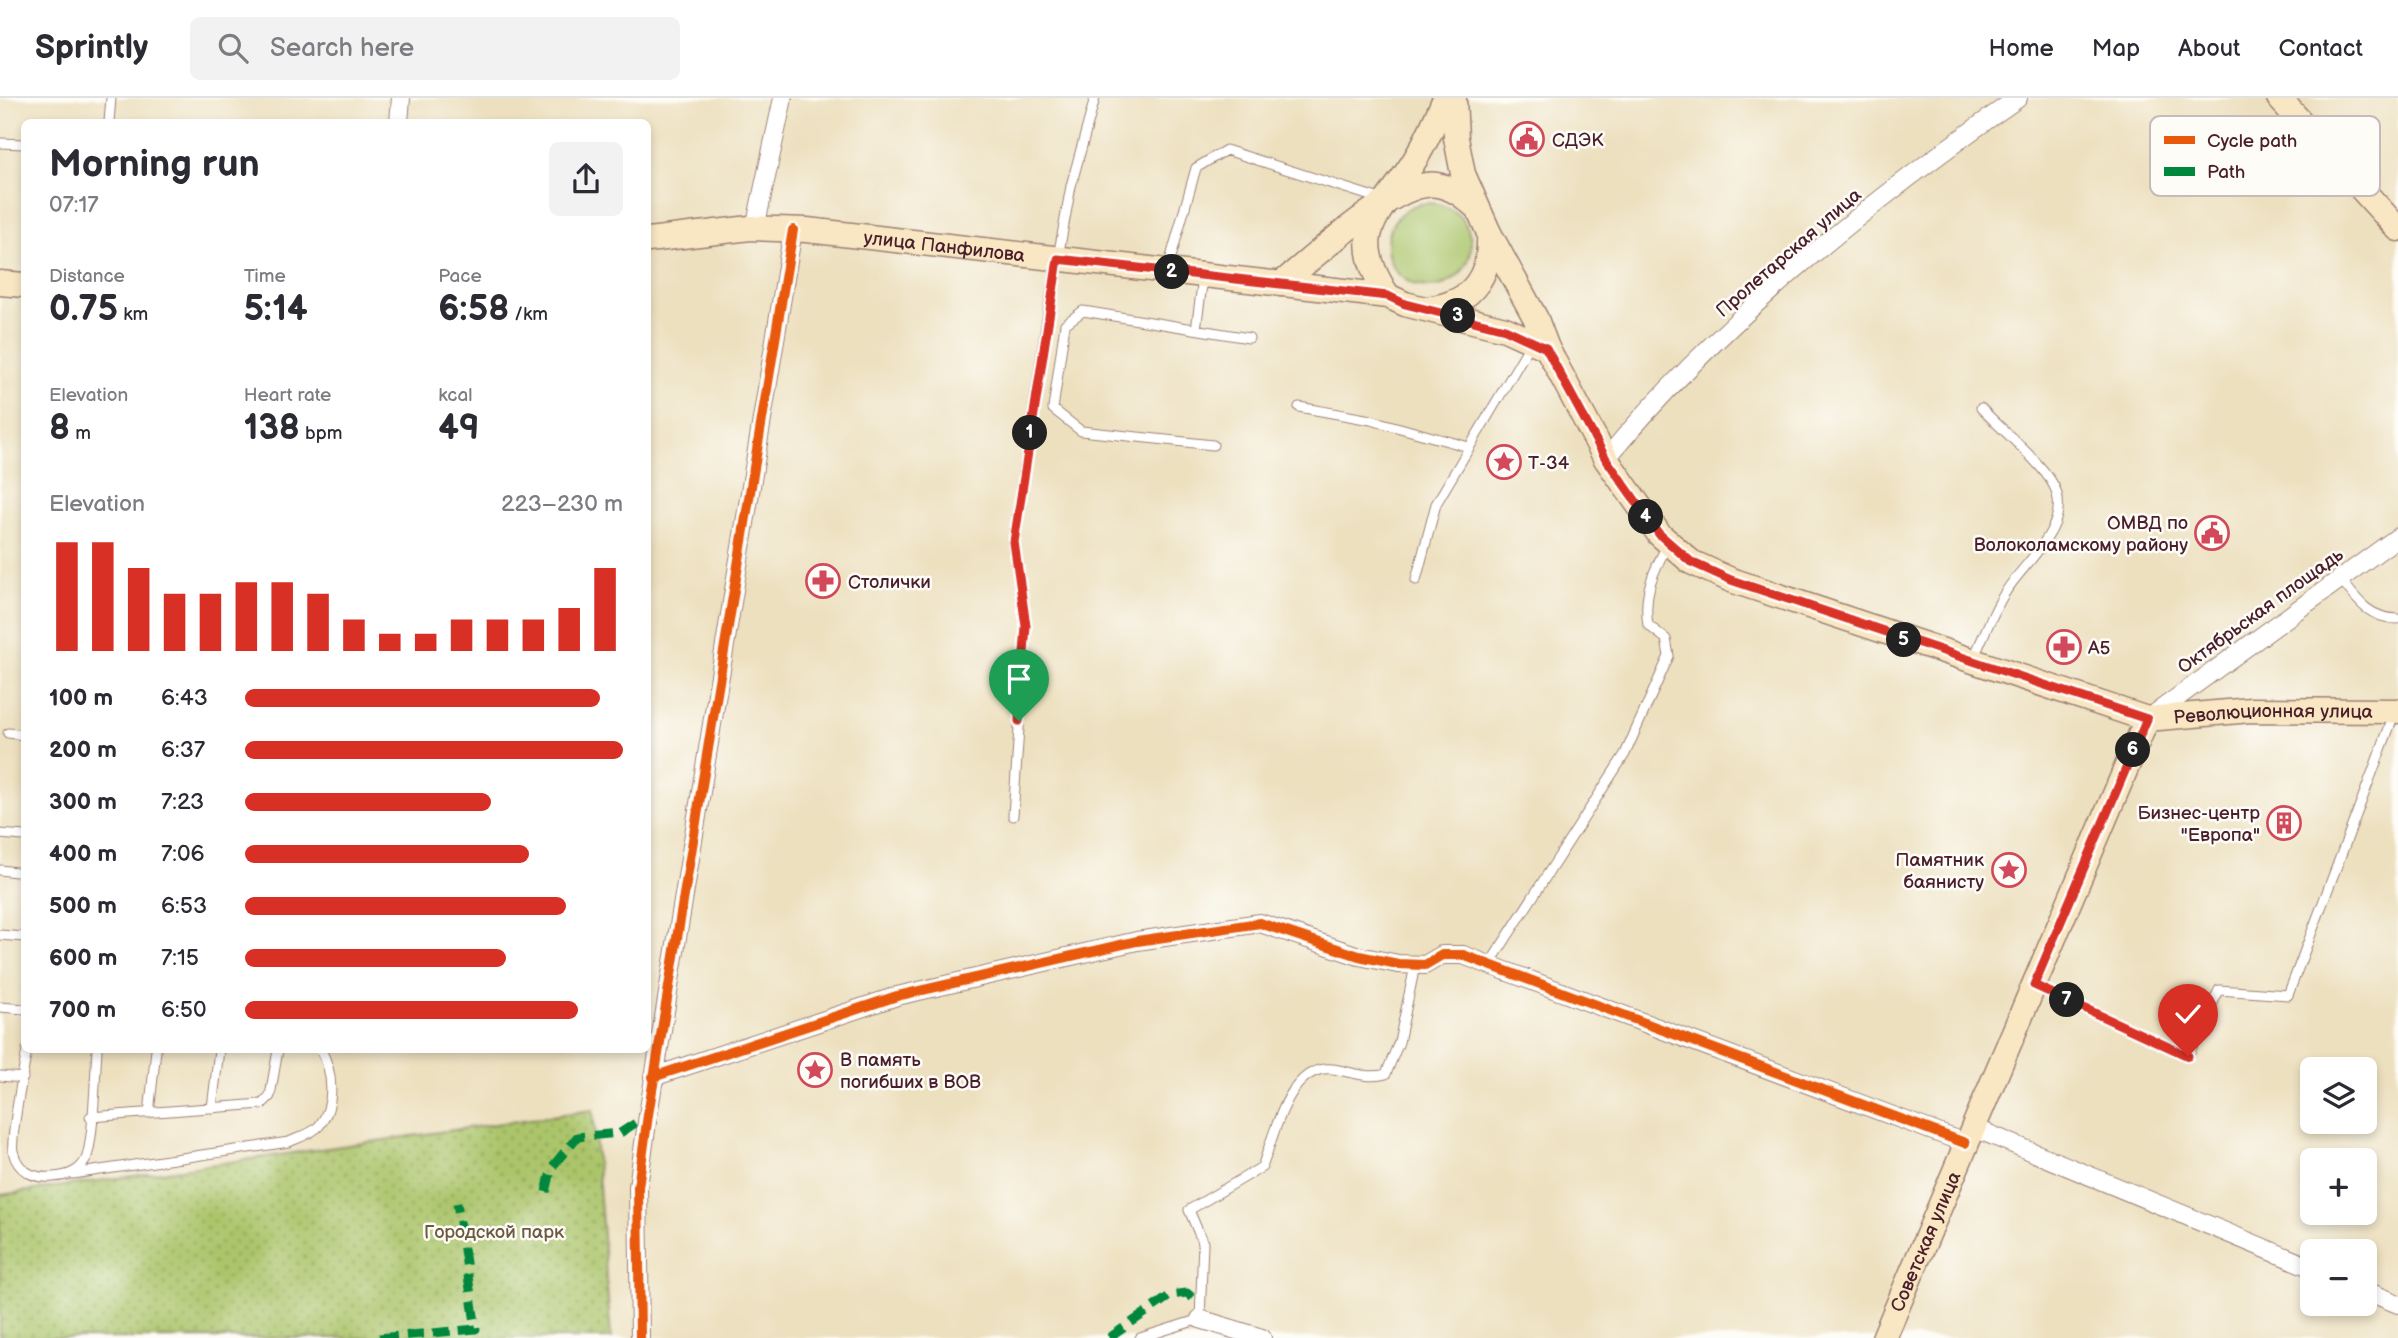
<!DOCTYPE html>
<meta charset="utf-8">
<style>
body{margin:0;font-family:"Balsamiq Sans",sans-serif;background:#f2f2f3;color:#2b2b33;height:100vh;display:flex;flex-direction:column;font-size:26px;white-space:nowrap}
*{box-sizing:border-box;margin:0}
p{font-size:23px;color:#7c7c81}
.icon{flex:none;width:38px;height:38px;fill:none;stroke:currentColor;stroke-width:2;stroke-linecap:round;stroke-linejoin:round}
.map{position:relative;flex:1;overflow:hidden}
.drawer{position:absolute;left:21px;top:21px;width:630px;height:934px;display:flex;flex-direction:column;background:#fff;border-radius:10px;box-shadow:0 4px 10px #0003}
.drawer>*{flex:none}
.fabs{position:absolute;left:2300px;top:959px;display:grid;gap:14px}
.fabs a{display:grid;place-items:center;width:77px;height:77px;border-radius:10px;background:#fff;box-shadow:0 4px 10px #0003;font-size:35px}
.pin{position:absolute;display:grid;place-items:center;width:60px;height:60px;color:#fff;margin:-72px -30px;border-radius:50% 50% 50% 0;rotate:-45deg;box-shadow:0 0 7px #0007}
.pin .icon{rotate:45deg}
.km{position:absolute;width:35px;height:35px;margin:-18px;border-radius:50%;background:#222;color:#fff;font-size:19px;line-height:35px;text-align:center}
.round{display:grid;place-items:center;flex:none;width:74px;height:74px;border-radius:10px;background:#f2f2f3}
.head{display:flex;align-items:center;justify-content:space-between;height:119px;padding:0 28px}
h1{font-size:38px;font-weight:800;line-height:52px}
.stats{display:grid;grid-template-columns:repeat(3,1fr);gap:10px;height:119px;padding:7px 28px}
.stats div{display:grid;align-content:center}
.stats b{font-size:35px;font-weight:800}
.stats small{font-size:19px;font-weight:400}
.stats p{font-size:19px}
.chart{height:196px;padding:14px 28px}
.chart p{display:flex;justify-content:space-between}
.chart svg{width:100%;height:126px;margin-top:7px;stroke:#d93025;stroke-width:6}
ul{padding:0 28px;list-style:none;font-size:23px}
li{display:grid;grid-template-columns:112px 84px 1fr;align-items:center;height:52px}
li i{height:18px;border-radius:9px;background:#d93025}
header{display:flex;align-items:center;gap:42px;box-sizing:border-box;height:98px;padding:0 35px;background:#fff;border-bottom:2px solid #e1e1e2}
header strong{font-size:33px}
nav{display:flex;gap:38px;margin-inline-start:auto;font-size:24px}
.search{width:490px;height:63px;background:#f2f2f3;display:flex;align-items:center;gap:18px;box-sizing:border-box;padding:0 24px;border-radius:10px;color:#7c7c81;font-size:26px}
.map>svg:first-child{display:block}
.grass{fill:#abc56b;stroke:#7a724b;stroke-width:2}
.park{fill:url(#park-dots);stroke:#7a724b;stroke-width:2}
.lines{fill:none;stroke-linecap:round;stroke-linejoin:round}
.lane-casing{stroke:#9c8075;stroke-width:11}
.street-casing{stroke:#9c8075;stroke-width:20}
.secondary-casing{stroke:#9c8075;stroke-width:27}
.lane{stroke:#fff;stroke-width:9}
.street{stroke:#fff;stroke-width:18}
.secondary{stroke:#f9e7c3;stroke-width:24}
.quiet{stroke:#00873e;stroke-width:9;stroke-dasharray:18 9;stroke-linecap:butt}
.cycleway-casing{stroke:#fdfcf7;stroke-width:15}
.cycleway{stroke:#e8590c;stroke-width:10}
.route-casing{stroke:#fff;stroke-width:14}
.route{stroke:#d93025;stroke-width:9}
.labels{text-anchor:middle;stroke-width:5;stroke-linejoin:round;paint-order:stroke}
.poi-label{font-size:19px;fill:#4a1f2b;stroke:#fdfcf7;text-anchor:start}
.street-label{font-size:19px;fill:#4a1f2b;stroke:#fdfcf7}
.park-label{font-size:19px;fill:#6c5941;stroke:#fdfcf7}
.key{fill:#fdfcf7;stroke:#c7baba;stroke-width:2}
.key-label{font-size:19px;fill:#4a1f2b}
</style>
<header>
<strong>Sprintly</strong>
<div class="search"><svg class="icon" aria-label="search" viewBox="0 0 24 24"><circle cx="10" cy="10" r="6"/><path d="M15 15l6 6"/></svg>Search here</div>
<nav><a>Home</a><a>Map</a><a>About</a><a>Contact</a></nav>
</header>
<div class="map">
<svg width="2398" height="1240" viewBox="0 0 2398 1240">
<defs>
<pattern id="park-dots" width="8" height="8" patternUnits="userSpaceOnUse" patternTransform="scale(1.75)"><rect width="8" height="8" fill="#abc56b"/><path d="M2 2h.1M6 6h.1" fill="none" stroke="#8d9f58" stroke-width="1.8" stroke-linecap="round"/></pattern>
</defs>
<rect width="100%" height="100%" fill="#fdfcf7"/>
<filter id="ink" filterUnits="userSpaceOnUse"><feTurbulence type="fractalNoise" baseFrequency=".0143" numOctaves="2"/><feDisplacementMap in="SourceGraphic" scale="14" xChannelSelector="R" yChannelSelector="G"/><feConvolveMatrix kernelMatrix="1 2 1 2 8 2 1 2 1" color-interpolation-filters="sRGB"/></filter>
<filter id="wash" filterUnits="userSpaceOnUse"><feTurbulence type="fractalNoise" baseFrequency=".00686" numOctaves="4" result="noise"/><feDisplacementMap in="SourceGraphic" scale="28" xChannelSelector="R" yChannelSelector="G"/><feGaussianBlur stdDeviation="1.57" result="paint"/><feColorMatrix in="noise" values="0 0 0 0 0 0 0 0 0 0 0 0 0 0 0 0 0 1.4 0 .05"/><feComposite in="paint" operator="in"/></filter>
<g filter="url(#wash)">
<rect width="100%" height="100%" fill="#ede0bf"/>
<path class="grass" d="M1387 147a42 42 0 1 1 84 0a42 42 0 1 1-84 0Z"/>
<path class="park" d="M593,1012L611,1240H0V1097Z"/>
</g>
<g filter="url(#ink)">
<g class="lines">
<g class="lane-casing">
<path id="lane" d="M109,24L111,0
M0,45L24,46
M1168,170L1196,70L1226,52L1380,101
M1196,231L1203,180
M1299,309L1371,322L1469,349
M1213,347L1081,333L1053,311L1065,226L1083,213L1249,240
M2340,480C2357,502 2368,520 2398,521
M1416,482L1436,406L1531,245
M1973,561C1983,540 1991,518 2003,498C2021,466 2074,429 2054,388C2043,366 2000,330 1981,310
M8,635L24,637
M1013,718L1026,528L1014,444L1048,214L1071,88L1095,0
M0,736L24,738
M0,772L24,775
M0,837L24,839
M1489,867L1625,656L1669,558L1666,541L1648,527C1643,496 1653,473 1668,446
M2036,888L2188,958L2219,892L2288,897L2394,617
M0,909L24,911
M27,952C24,970 10,1041 13,1053C17,1073 34,1081 53,1079C66,1078 78,1075 85,1063C94,1048 95,975 97,952
M0,978L23,980
M212,1010L219,952
M149,1015L156,952
M90,1019L262,1006L270,998L278,952
M73,1076L289,1044C298,1040 313,1035 319,1028C336,1007 333,974 321,952
M1140,1240L1200,1221L1203,1145L1189,1112L1262,1069C1274,1039 1288,965 1333,971C1352,974 1367,981 1386,976L1399,944L1415,868"/>
</g>
<g class="street-casing">
<path id="street" d="M399,24L401,0
M755,130L783,0
M1606,361C1718,225 1873,101 2018,0
M2149,620L2398,439
M653,979L897,898L1137,843L1260,825L1359,858L1398,866L1425,867L1442,857H1463L1965,1045
M1972,1029L2312,1170
M2364,1192L2398,1206
M1200,1221L1262,1240
M640,1240L638,1089L648,1017L793,132"/>
</g>
<g class="secondary-casing">
<g id="secondary">
<path id="s1" d="M1454,0L1456,40L1463,76L1489,135L1536,221L1547,250L1606,361L1659,436L1691,464L1731,482L2147,621L2251,612L2398,613"/>
<path d="M2279,0L2398,131"/>
<path id="s2" d="M648,142L750,130L807,132L1388,198L1405,206L1505,231L1547,250"/>
<path d="M0,185L24,187"/>
<path d="M1281,186C1313,160 1397,80 1437,87C1454,90 1465,99 1478,111"/>
<path d="M1388,198C1347,136 1377,120 1411,68C1425,47 1435,24 1445,0"/>
<path d="M1432,210C1474,204 1491,176 1489,135"/>
<path id="s3" d="M1884,1240L2147,621"/>
</g>
</g>
<use href="#lane" class="lane"/>
<use href="#street" class="street"/>
<use href="#secondary" class="secondary"/>
<path class="quiet" d="M546,1094L552,1069L577,1039L620,1035L648,1017
M379,1240L476,1231L457,1105
M1109,1240L1171,1197L1187,1195L1199,1205"/>
<g class="cycleway-casing">
<path id="cycleway" d="M653,979L897,898L1137,843L1260,825L1359,858L1398,866L1425,867L1442,857H1463L1965,1045
M640,1240L638,1089L648,1017L793,132"/>
</g>
<use href="#cycleway" class="cycleway"/>
</g>
</g>
<g class="lines" filter="url(#ink)">
<g class="route-casing">
<path id="route" d="M1019,623L1026,528L1014,444L1058,161L1388,198L1405,206L1505,231L1546,250L1606,361L1659,436L1691,464L1731,482L2147,621L2034,887L2188,958"/>
</g>
<use href="#route" class="route"/>
</g>
<defs>
<g id="civic-ring" transform="scale(1.75)"><circle r="9.5" fill="#fdfcf7" stroke="#d1495b" stroke-width="1.5"/><path d="M-.6-6.5H3V-4.5H.6V-3L4-1V1h2V6H-6V1h2V-1L-.6-3ZM-1.2 2.5V6h2.4V2.5Z" fill="#d1495b"/></g>
<g id="sight-ring" transform="scale(1.75)"><circle r="9.5" fill="#fdfcf7" stroke="#d1495b" stroke-width="1.5"/><path d="M0-6L1.8-2.2L6-1.7L2.9 1.2L3.7 5.4L0 3.3L-3.7 5.4L-2.9 1.2L-6-1.7L-1.8-2.2Z" fill="#d1495b"/></g>
<g id="pharmacy-ring" transform="scale(1.75)"><circle r="9.5" fill="#fdfcf7" stroke="#d1495b" stroke-width="1.5"/><path d="M-2-6h4v4h4v4h-4v4h-4v-4h-4v-4h4Z" fill="#d1495b"/></g>
<g id="building-ring" transform="scale(1.75)"><circle r="9.5" fill="#fdfcf7" stroke="#d1495b" stroke-width="1.5"/><path d="M-4-6H4V6H1V3H-1V6H-4ZM-2.5-4.3h1.7v1.8h-1.7ZM.8-4.3h1.7v1.8H.8ZM-2.5-1h1.7V.8h-1.7ZM.8-1h1.7V.8H.8Z" fill="#d1495b"/></g>
</defs>
<g fill-rule="evenodd">
<use href="#civic-ring" x="1527" y="41"/>
<use href="#sight-ring" x="1504" y="364"/>
<use href="#civic-ring" x="2212" y="435"/>
<use href="#pharmacy-ring" x="823" y="483"/>
<use href="#pharmacy-ring" x="2064" y="549"/>
<use href="#building-ring" x="2284" y="725"/>
<use href="#sight-ring" x="2009" y="772"/>
<use href="#sight-ring" x="815" y="972"/>
</g>
<g class="labels">
<g class="poi-label">
<text x="1552" y="48">СДЭК</text>
<text x="1528" y="371">Т-34</text>
<text x="2188" y="431" text-anchor="end">ОМВД по<tspan x="2188" dy="22">Волоколамскому району</tspan></text>
<text x="848" y="490">Столички</text>
<text x="2088" y="556">А5</text>
<text x="2260" y="721" text-anchor="end">Бизнес-центр<tspan x="2260" dy="22">"Европа"</tspan></text>
<text x="1984" y="768" text-anchor="end">Памятник<tspan x="1984" dy="22">баянисту</tspan></text>
<text x="840" y="968">В память<tspan x="840" dy="22">погибших в ВОВ</tspan></text>
</g>
<g class="street-label">
<text dy="7" stroke="none"><textPath href="#s2" startOffset="298">улица Панфилова</textPath></text>
<text transform="translate(1788 154) rotate(-41)" y="7">Пролетарская улица</text>
<text transform="translate(2260 512) rotate(-36)" y="7">Октябрьская площадь</text>
<text dy="7" stroke="none"><textPath href="#s1" startOffset="1139">Революционная улица</textPath></text>
<text dy="7" stroke="none"><textPath href="#s3" startOffset="105">Советская улица</textPath></text>
</g>
<g class="park-label">
<text x="494" y="1140">Городской парк</text>
</g>
</g>
<rect x="2150" y="18" width="230" height="80" rx="10" class="key"/>
<rect x="2164" y="38" width="31" height="8" fill="#e8590c"/>
<rect x="2164" y="69" width="31" height="9" fill="#00873e"/>
<g class="key-label">
<text x="2207" y="49">Cycle path</text>
<text x="2207" y="80">Path</text>
</g>
</svg>
<div class="fabs">
<a><svg class="icon" aria-label="layers" viewBox="0 0 24 24"><path d="M12 4l9 5-9 5-9-5zM3 14l9 5 9-5"/></svg></a>
<a>+</a>
<a>−</a>
</div>
<div class="pin" style="left:1019px;top:623px;background:#1e9e55"><svg class="icon" aria-label="arrive" viewBox="0 0 24 24"><path d="M6 21V4h12l-3 4 3 4H6"/></svg></div>
<div class="pin" style="left:2188px;top:958px;background:#d93025"><svg class="icon" aria-label="check" viewBox="0 0 24 24"><path d="M5 12l5 5 9-10"/></svg></div>
<b class="km" style="left:1030px;top:335px">1</b>
<b class="km" style="left:1172px;top:174px">2</b>
<b class="km" style="left:1458px;top:218px">3</b>
<b class="km" style="left:1646px;top:419px">4</b>
<b class="km" style="left:1904px;top:542px">5</b>
<b class="km" style="left:2133px;top:652px">6</b>
<b class="km" style="left:2067px;top:902px">7</b>
<section class="drawer">
<div class="head"><div><h1>Morning run</h1><p>07:17</p></div><a class="round"><svg class="icon" aria-label="share" viewBox="0 0 24 24"><path d="M12 15V3M7 8l5-5 5 5M5 13v7h14v-7"/></svg></a></div>
<div class="stats">
<div><p>Distance</p><b>0.75<small> km</small></b></div>
<div><p>Time</p><b>5:14</b></div>
<div><p>Pace</p><b>6:58<small> /km</small></b></div>
</div>
<div class="stats">
<div><p>Elevation</p><b>8<small> m</small></b></div>
<div><p>Heart rate</p><b>138<small> bpm</small></b></div>
<div><p>kcal</p><b>49</b></div>
</div>
<div class="chart"><p><span>Elevation</span>223–230 m</p>
<svg viewBox="0 0 160 44" preserveAspectRatio="none"><path d="M5 44V6M15 44V6M25 44V15M35 44V24M45 44V24M55 44V20M65 44V20M75 44V24M85 44V33M95 44V38M105 44V38M115 44V33M125 44V33M135 44V33M145 44V29M155 44V15"/></svg>
</div>
<ul>
<li><b>100 m</b>6:43<i style="width:94%"></i></li>
<li><b>200 m</b>6:37<i style="width:100%"></i></li>
<li><b>300 m</b>7:23<i style="width:65%"></i></li>
<li><b>400 m</b>7:06<i style="width:75%"></i></li>
<li><b>500 m</b>6:53<i style="width:85%"></i></li>
<li><b>600 m</b>7:15<i style="width:69%"></i></li>
<li><b>700 m</b>6:50<i style="width:88%"></i></li>
</ul>
</section>
</div>
